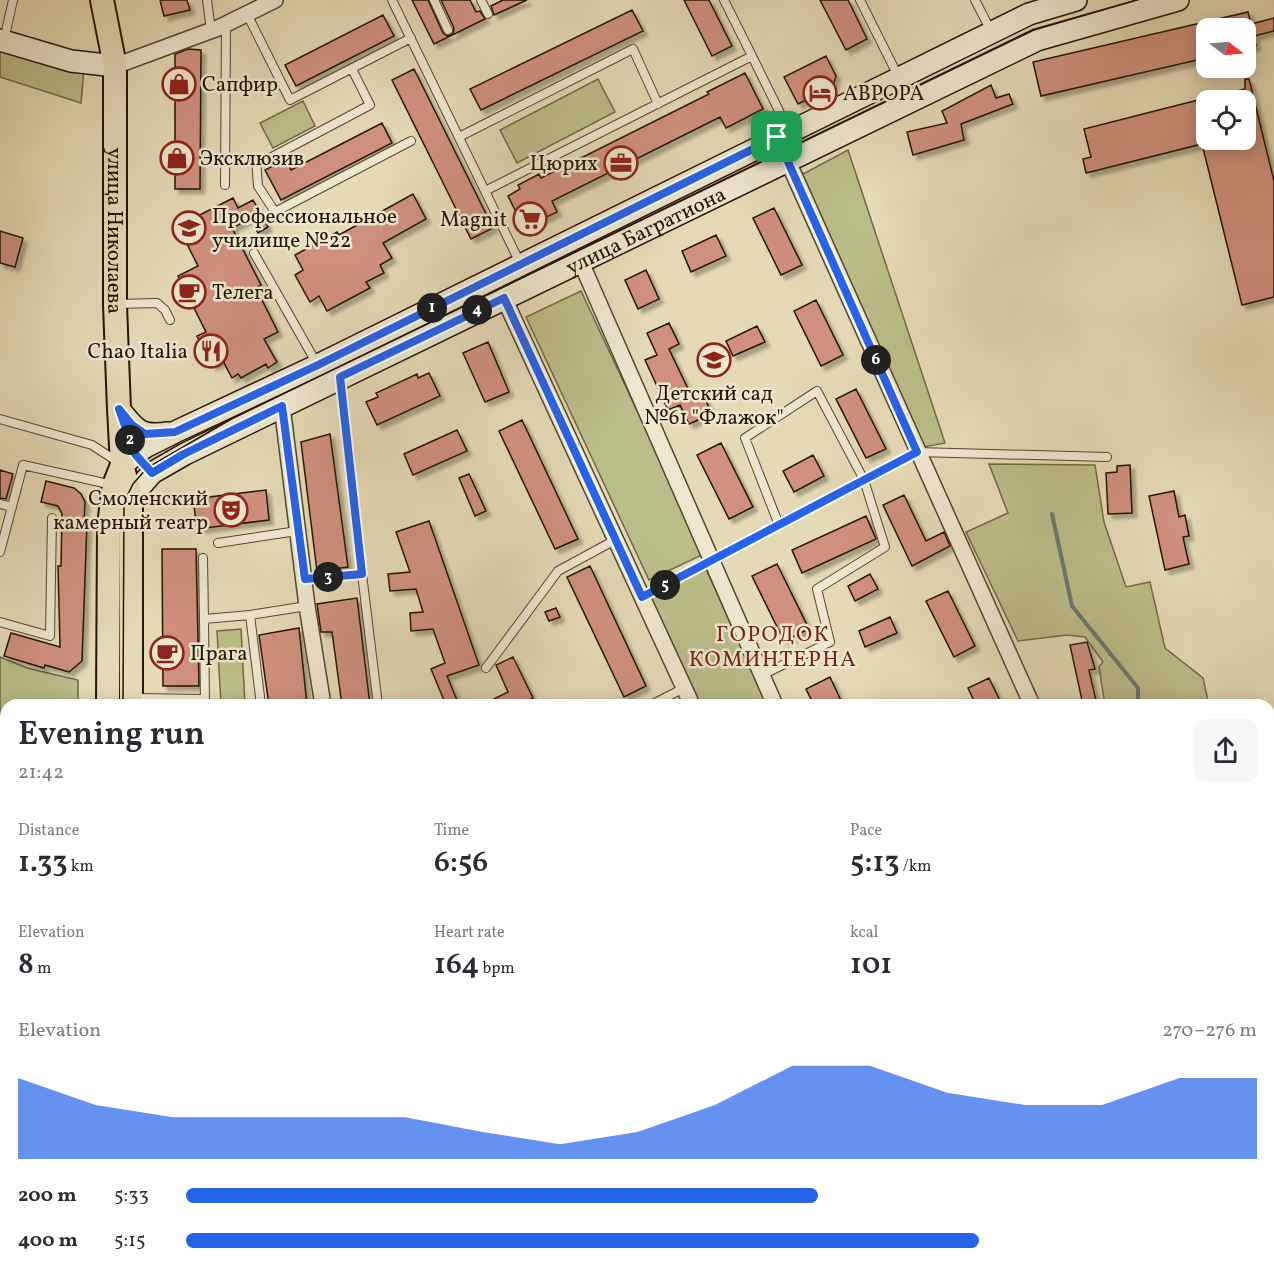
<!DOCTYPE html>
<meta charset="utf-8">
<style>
body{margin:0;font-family:Vollkorn,serif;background:#f7f7f7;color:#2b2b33;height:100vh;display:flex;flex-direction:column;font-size:22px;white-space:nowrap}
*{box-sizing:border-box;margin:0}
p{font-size:20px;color:#7c7c81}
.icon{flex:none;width:33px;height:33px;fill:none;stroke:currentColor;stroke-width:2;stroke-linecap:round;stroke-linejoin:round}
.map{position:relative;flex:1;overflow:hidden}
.side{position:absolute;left:0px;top:699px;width:1275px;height:578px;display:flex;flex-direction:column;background:#fff;border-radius:18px 18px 0 0;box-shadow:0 3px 15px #0003}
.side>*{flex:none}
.needle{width:39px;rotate:106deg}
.fabs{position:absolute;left:1196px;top:18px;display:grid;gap:12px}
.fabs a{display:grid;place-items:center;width:60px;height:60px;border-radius:12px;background:#fff;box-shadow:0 3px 15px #0003;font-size:30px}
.pin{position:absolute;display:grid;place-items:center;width:51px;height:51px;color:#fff;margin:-26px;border-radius:12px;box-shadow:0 3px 9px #0006}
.km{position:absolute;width:30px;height:30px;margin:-15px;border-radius:50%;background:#222;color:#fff;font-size:16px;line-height:30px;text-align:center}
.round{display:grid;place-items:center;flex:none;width:63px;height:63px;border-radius:12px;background:#f7f7f7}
.overview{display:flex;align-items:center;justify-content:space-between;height:102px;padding:0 18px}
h1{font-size:33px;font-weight:600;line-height:45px}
.metrics{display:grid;grid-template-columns:repeat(3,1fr);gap:9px;height:102px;padding:6px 18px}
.metrics div{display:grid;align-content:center}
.metrics b{font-size:30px;font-weight:600}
.metrics small{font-size:16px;font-weight:400}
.metrics p{font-size:16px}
.chart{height:168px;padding:12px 18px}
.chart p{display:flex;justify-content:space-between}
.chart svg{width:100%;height:108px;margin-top:6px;fill:#2563eb;opacity:.7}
ul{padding:0 18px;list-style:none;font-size:20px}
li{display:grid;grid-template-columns:96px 72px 1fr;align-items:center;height:45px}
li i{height:15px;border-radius:8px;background:#2563eb}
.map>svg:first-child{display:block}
.green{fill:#bbbd89;stroke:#706946;stroke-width:1.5}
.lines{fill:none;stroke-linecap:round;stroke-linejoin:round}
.stream{stroke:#6b7770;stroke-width:4}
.river{stroke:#9ab8b9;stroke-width:22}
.building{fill:#cf907d;stroke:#251502;stroke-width:1.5;filter:url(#shadow)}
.lane-casing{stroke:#55462f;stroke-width:10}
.street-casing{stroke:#55462f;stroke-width:18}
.secondary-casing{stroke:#251502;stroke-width:24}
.primary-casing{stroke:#251502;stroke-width:26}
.lane{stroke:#ede7cf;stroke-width:8}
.street{stroke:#ede7cf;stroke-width:15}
.secondary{stroke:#ede7cf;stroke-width:21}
.primary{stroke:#e4dab5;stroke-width:22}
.tram{stroke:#251502;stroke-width:1.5}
.route-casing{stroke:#fff;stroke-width:12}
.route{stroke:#2563eb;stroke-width:8}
.labels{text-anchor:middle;stroke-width:5;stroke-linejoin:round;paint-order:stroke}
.poi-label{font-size:21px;fill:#251502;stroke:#ede7cf;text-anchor:start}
.street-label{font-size:21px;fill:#251502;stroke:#ede7cf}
.neighbourhood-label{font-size:22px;letter-spacing:1.5px;fill:#7a1f14;stroke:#ede7cf}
</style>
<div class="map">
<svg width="1274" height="1276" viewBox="0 0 1274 1276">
<defs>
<filter id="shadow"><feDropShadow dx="4.5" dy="4.5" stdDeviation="1.5" flood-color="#0004"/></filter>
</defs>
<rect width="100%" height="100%" fill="#e4dab5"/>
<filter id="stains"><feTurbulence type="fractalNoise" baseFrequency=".00333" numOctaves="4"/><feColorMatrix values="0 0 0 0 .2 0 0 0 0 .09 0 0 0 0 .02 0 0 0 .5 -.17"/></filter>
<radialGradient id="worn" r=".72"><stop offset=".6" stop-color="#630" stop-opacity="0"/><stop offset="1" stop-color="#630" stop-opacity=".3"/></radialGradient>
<path class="green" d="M0,46L84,69L81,103L0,77Z
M598,79L615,112L517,163L500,130Z
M303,101L315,126L273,148L260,123Z
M848,150L945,443L918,448L801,175Z
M581,291L704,554L649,580L526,317Z
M989,464L1095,465L1104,522L1126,587L1150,582L1165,648L1203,678L1209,705H1105L1099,667L1103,662L1085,637L1067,635L1018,641L966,532L1008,513Z
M706,569L768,705H701L650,595Z
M241,629L245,705H221L217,631Z
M0,657L27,668L78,680V705H6V762L0,760Z
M0,976H6V1026H0Z
M1274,1094V1276H963L964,1270H1269V1095Z"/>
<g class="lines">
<path class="stream" d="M1052,514L1072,606L1138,688V705"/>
<path class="river" d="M1135,1270L1160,1275L1164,1270
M1261,1270L1274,1273
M1068,1276L1082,1270"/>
</g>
<path class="building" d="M160,0H187L190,10L164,16Z
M412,0H428L443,33L447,36L453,34L454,28L441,0H470L476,12L480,11L485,19L434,44Z
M503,0H527L494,15L491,6Z
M684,0H709L732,46L712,56Z
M820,0H848L867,39L846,50Z
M632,10L643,31L481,110L470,89Z
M1248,12L1251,24L1274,18V31L1254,36L1256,46L1245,49V28H1206V58L1041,96L1033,62Z
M383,15L394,36L296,86L285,65Z
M188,49L201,50L200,189H175V54Z
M826,56L836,76L833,86L798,104L784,77Z
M414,69L493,228L471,239L392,80Z
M745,73L763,109L726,128L720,117L552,201L557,212L524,228L508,196L520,189L518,185L539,174L541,178L709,94L707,92Z
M1245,79H1249L1274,181V297L1242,305L1202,144L1086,173L1083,159L1091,157L1084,129L1206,98V140H1245V100H1213L1212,97L1245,89Z
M991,85L996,98L1009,94L1013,104L961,124L964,140L913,155L907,132L947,123L942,111Z
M382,123L392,143L281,200L265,170L286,159L291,170Z
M413,194L426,219L383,243L392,258L380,265L384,273L366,282L370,288L327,311L319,296L310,302L295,275L303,270L295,255L337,232L339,235Z
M233,198L238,208L253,200L268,227L258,233L251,218L232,228L261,285L256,288L278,332L264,339L277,362L268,368L266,364L241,378L238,374L232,378L223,361L212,366L197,336L206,332L178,276L198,266L178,226Z
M774,208L802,265L781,275L753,218Z
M0,231L23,238L15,267L0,263Z
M716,235L726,256L691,272L682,251Z
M646,270L659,299L638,309L625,280Z
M816,300L843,355L821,366L794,311Z
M669,323L679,344L669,349L692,397L702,392L712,414L689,424L680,405L668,410L645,360L657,355L647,333Z
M757,326L765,342L733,356L726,341Z
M488,342L509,392L485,402L463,353Z
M429,373L440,396L377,425L366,402L378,397L376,393L417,374L418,378Z
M856,389L886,449L866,458L836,399Z
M522,420L578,539L555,549L499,431Z
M457,430L467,451L413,475L404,454Z
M330,434L348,567L317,571L301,442Z
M721,443L753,507L729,519L697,455Z
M813,455L824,476L794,492L783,471Z
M1130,465L1132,513L1108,514L1106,473L1117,472V466Z
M0,470L13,474L6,499L0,498Z
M469,474L486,511L475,516L459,478Z
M46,481L74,488L81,494L85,502L84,522H87L82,661L69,672L45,665L44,668L4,656L11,633L60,647L58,566H61L62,514L58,506L41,502Z
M266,490L269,520L197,529L193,499Z
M1174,491L1179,517L1185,515L1189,536L1183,537L1189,564L1165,570L1149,496Z
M904,495L926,541L944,532L950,546L912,566L883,505Z
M866,516L876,539L802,573L792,550Z
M429,521L479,665L447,676L459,705H446L431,669L445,663L433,629L411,631L410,613L423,612L416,589L390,591L388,574L410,572L396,532Z
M162,549H196L199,686H163Z
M777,564L809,629L784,641L752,576Z
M590,566L646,686L624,697L567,577Z
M870,574L878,589L855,601L848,586Z
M948,591L975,646L954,657L926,601Z
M357,598L370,705H342L332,632H321L317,604Z
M556,608L560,617L549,621L545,612Z
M890,617L897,633L865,647L859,631Z
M299,628L307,705H269L259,635Z
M1087,642L1095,669L1089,670L1097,705H1083L1070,645Z
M513,657L533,698L518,705H482L508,692L496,665Z
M830,677L843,705H814L806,689Z
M989,678L1002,705H976L968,688Z"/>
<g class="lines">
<g class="lane-casing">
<path id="lane" d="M207,0L211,31
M392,0L520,263
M434,0L448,30
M481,0L488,14
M724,0L752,56
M860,0L898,76
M975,0L991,31
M247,14L290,100L411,38
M4,40L13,0
M459,137L633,49L658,104
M225,159H268L370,105L352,69
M256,159L258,186L275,212L411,141
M225,185L226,24
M485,191L752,56L789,131
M254,253L317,364
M116,304L157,303L165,310L170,320
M0,419L92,445L118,462
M0,504L12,507
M218,543L297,531
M0,552L23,465L113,485
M203,558L204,619
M362,574L378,705
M305,579L362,574L340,381
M642,597L917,452L1107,457
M0,622L50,636L52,518
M486,668L558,571L615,540
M762,675L830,642L817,589L885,547L864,480L817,391L745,438L779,525
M132,698L205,699
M205,705L204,619L250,615
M261,705L250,615L307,606
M651,705L684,688
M0,825L6,827
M0,895H6
M1269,995L1274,994
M1269,1047L1274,1046
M208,1276L209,1270
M282,1276L283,1270
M500,1276L501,1270
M546,1276V1270
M917,1276L918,1270"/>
</g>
<g class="street-casing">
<path id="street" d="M115,66L218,28L275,0
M777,137L1032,705
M580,260L775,705
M504,298L692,705
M282,406L307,606L323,705
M324,1276H339"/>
</g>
<g class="secondary-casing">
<g id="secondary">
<path d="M0,40L71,61L115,66"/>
<path d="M119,409C136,430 140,437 168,433"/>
<path d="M122,465L145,447L175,432L318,365L1029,14L1076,0"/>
<path id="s1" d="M131,497L152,473L185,454L1037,40L1178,0"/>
</g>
</g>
<g class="primary-casing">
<g id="primary">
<path id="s2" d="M102,0L115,66V305L119,409L122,465L131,497V705"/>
<path d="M108,705L109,525L114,485L122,465"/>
<path d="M111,1270V1276"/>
<path d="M132,1276V1270"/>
</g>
</g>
<use href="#lane" class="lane"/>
<use href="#street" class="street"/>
<use href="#secondary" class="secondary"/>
<use href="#primary" class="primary"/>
<path class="tram" d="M123,705L124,502L133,484L147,468L233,418L1034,30L1137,0
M118,1270V1276"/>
</g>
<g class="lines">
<g class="route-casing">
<path id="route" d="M777,137L917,452L642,597L504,298L340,377L362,574L305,579L282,406L184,454L152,473L135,454L119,409L132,425L145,434L175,432L318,365Z"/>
</g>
<use href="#route" class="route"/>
</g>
<defs>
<g id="shop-ring" transform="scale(1.725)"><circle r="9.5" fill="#ede7cf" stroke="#8f2418" stroke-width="1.5"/><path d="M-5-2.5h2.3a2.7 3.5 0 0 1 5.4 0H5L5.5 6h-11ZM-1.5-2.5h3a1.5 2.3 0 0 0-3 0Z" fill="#8f2418"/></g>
<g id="hotel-ring" transform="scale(1.725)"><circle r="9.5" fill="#ede7cf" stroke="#8f2418" stroke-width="1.5"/><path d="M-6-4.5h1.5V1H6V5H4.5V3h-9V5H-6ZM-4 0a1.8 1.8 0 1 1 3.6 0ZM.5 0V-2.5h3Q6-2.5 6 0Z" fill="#8f2418"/></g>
<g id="office-ring" transform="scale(1.725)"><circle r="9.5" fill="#ede7cf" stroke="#8f2418" stroke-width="1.5"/><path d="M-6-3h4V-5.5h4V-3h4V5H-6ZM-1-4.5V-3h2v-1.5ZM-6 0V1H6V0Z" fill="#8f2418"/></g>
<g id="supermarket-ring" transform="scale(1.725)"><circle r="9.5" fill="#ede7cf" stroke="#8f2418" stroke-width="1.5"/><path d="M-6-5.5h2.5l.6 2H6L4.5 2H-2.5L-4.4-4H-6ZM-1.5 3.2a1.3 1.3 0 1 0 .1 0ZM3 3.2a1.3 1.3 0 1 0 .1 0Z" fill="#8f2418"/></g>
<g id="university-ring" transform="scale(1.725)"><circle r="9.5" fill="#ede7cf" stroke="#8f2418" stroke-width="1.5"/><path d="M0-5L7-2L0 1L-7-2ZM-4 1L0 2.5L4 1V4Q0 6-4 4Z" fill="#8f2418"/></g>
<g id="cafe-ring" transform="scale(1.725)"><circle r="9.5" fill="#ede7cf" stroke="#8f2418" stroke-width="1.5"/><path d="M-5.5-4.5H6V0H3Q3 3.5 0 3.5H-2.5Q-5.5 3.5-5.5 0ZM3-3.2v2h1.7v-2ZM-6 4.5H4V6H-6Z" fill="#8f2418"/></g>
<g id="restaurant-ring" transform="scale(1.725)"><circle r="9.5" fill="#ede7cf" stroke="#8f2418" stroke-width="1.5"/><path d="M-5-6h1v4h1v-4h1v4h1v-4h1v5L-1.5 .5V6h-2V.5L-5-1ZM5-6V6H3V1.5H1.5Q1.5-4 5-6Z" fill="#8f2418"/></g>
<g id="school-ring" transform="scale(1.725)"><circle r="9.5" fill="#ede7cf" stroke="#8f2418" stroke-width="1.5"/><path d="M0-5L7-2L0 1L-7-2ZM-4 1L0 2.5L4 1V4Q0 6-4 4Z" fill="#8f2418"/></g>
<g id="theatre-ring" transform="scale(1.725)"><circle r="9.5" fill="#ede7cf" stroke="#8f2418" stroke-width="1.5"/><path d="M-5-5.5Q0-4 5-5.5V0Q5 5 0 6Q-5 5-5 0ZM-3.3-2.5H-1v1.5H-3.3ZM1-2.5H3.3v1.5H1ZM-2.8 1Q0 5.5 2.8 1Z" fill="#8f2418"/></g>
</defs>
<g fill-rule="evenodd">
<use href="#shop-ring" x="179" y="84"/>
<use href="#hotel-ring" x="820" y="93"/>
<use href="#shop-ring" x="177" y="158"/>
<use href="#office-ring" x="621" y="163"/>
<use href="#supermarket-ring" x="530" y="219"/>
<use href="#university-ring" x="189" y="228"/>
<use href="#cafe-ring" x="189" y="292"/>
<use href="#restaurant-ring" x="211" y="351"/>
<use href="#school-ring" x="714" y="360"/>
<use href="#theatre-ring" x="231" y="510"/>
<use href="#cafe-ring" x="167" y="653"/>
</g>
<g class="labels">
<g class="poi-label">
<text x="202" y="91">Сапфир</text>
<text x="843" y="100">ABPOPA</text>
<text x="200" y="165">Эксклюзив</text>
<text x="598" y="170" text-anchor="end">Цюрих</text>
<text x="212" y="223">Профессиональное<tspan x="212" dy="24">училище №22</tspan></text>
<text x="507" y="226" text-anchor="end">Magnit</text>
<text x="212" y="299">Телега</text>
<text x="188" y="358" text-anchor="end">Chao Italia</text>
<text x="714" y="400" text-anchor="middle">Детский сад<tspan x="714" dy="24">№61 "Флажок"</tspan></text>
<text x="208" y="505" text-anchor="end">Смоленский<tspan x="208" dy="24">камерный театр</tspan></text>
<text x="190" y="660">Прага</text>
</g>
<g class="street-label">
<text dy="7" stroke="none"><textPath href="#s1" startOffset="582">улица Багратиона</textPath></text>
<text dy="7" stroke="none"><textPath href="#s2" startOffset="232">улица Николаева</textPath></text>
</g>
<g class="neighbourhood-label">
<text x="773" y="641">ГОРОДОК<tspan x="773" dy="25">КОМИНТЕРНА</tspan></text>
</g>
</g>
<rect width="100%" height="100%" filter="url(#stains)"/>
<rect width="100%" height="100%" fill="url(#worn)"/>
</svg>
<div class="fabs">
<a><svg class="needle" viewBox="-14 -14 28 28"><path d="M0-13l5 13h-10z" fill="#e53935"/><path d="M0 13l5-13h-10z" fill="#7c7c81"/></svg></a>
<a><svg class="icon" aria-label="locate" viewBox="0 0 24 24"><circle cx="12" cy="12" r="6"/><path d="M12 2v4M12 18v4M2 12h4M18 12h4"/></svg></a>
</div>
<div class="pin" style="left:777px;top:137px;background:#1e9e55"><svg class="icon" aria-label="arrive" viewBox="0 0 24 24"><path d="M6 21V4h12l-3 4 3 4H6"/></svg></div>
<b class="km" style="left:432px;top:308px">1</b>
<b class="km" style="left:130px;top:440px">2</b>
<b class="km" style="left:328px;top:577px">3</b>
<b class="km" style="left:477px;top:310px">4</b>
<b class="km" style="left:665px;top:585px">5</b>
<b class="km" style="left:876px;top:360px">6</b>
<section class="side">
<div class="overview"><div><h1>Evening run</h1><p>21:42</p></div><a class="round"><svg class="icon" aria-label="share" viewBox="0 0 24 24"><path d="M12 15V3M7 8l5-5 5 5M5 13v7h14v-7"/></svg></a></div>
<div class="metrics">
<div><p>Distance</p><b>1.33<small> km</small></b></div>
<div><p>Time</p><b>6:56</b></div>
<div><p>Pace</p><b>5:13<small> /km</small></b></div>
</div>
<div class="metrics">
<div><p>Elevation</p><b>8<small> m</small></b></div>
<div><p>Heart rate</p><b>164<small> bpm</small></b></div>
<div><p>kcal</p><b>101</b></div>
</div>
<div class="chart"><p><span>Elevation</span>270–276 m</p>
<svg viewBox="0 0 160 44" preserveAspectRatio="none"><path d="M0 44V11L10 22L20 27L30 27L40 27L50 27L60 33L70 38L80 33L90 22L100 6L110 6L120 17L130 22L140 22L150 11L160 11V44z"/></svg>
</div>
<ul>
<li><b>200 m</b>5:33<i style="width:59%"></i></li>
<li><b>400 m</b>5:15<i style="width:74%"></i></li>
</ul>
</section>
</div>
